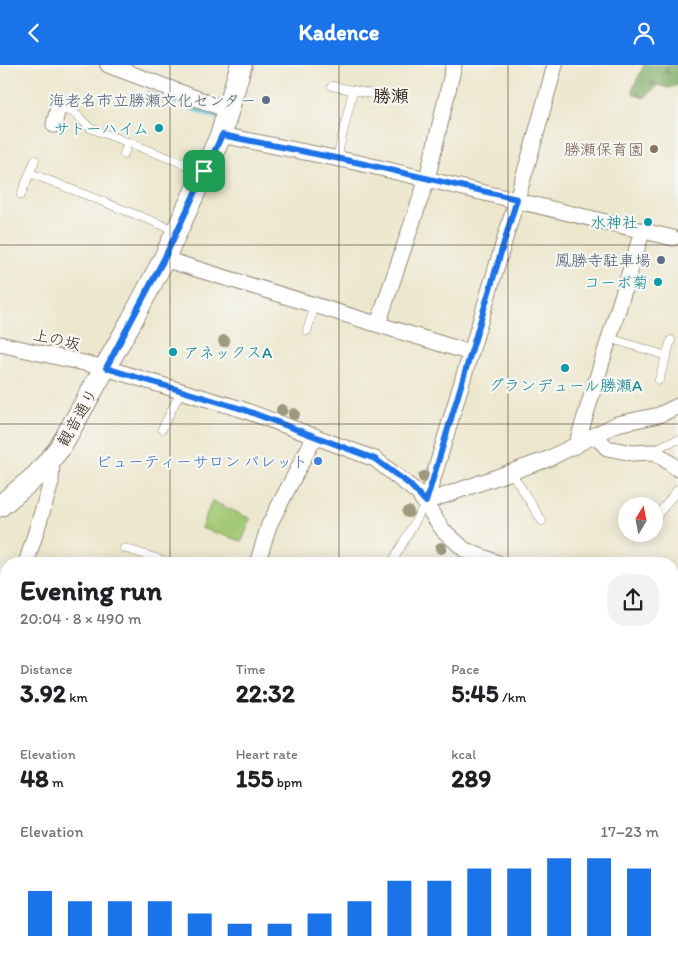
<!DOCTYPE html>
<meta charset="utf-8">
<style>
body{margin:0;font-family:Itim,"Klee One",sans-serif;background:#f2f2f2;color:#202124;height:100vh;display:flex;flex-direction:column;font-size:19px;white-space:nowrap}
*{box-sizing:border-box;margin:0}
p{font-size:16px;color:#757577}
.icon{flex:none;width:28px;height:28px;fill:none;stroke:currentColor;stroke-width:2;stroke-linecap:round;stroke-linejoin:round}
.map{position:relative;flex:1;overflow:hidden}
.details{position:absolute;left:0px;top:492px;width:679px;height:406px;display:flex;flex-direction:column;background:#fff;border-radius:20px 20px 0 0;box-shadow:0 2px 12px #0003}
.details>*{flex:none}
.needle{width:32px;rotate:10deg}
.tools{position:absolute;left:618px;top:432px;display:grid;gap:10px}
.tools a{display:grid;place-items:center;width:45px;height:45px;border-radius:50%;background:#fff;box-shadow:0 2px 12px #0003;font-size:25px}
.pin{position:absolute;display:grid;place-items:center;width:42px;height:42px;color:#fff;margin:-21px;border-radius:10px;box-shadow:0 2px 8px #0006}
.round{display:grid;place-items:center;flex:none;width:52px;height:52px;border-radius:20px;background:#f2f2f2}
.head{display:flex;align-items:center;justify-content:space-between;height:85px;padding:0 20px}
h1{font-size:28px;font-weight:800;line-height:38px}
.figures{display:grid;grid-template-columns:repeat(3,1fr);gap:8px;height:85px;padding:5px 20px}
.figures div{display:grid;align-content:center}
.figures b{font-size:25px;font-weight:800}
.figures small{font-size:14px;font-weight:400}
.figures p{font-size:14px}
.chart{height:140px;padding:10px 20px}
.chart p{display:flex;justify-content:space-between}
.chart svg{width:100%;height:90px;margin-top:5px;stroke:#1a73e8;stroke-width:6}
header{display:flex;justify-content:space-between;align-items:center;height:65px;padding:0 20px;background:#1a73e8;color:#fff;font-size:22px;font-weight:800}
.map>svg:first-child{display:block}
.grass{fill:#a2c873;stroke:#6e7948}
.forest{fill:url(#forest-firs);stroke:#5e6b42}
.cemetery{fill:url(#cemetery-stones);stroke:#6e7948}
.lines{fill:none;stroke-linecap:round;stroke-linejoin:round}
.stream{stroke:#52bbcf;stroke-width:5}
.lane-casing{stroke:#948876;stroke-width:9}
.street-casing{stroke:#948876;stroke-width:17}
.secondary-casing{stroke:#948876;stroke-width:23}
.lane{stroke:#fff;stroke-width:8}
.street{stroke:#fff;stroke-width:15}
.secondary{stroke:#fff;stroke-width:21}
.tree{fill:#9c997b}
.route-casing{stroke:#fff;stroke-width:10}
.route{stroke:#1a73e8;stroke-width:6}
.grid{fill:none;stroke:#3b2a1e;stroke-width:1;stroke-opacity:0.55}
.service-dot{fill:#5c6f8a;stroke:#f6f6f2;stroke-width:2}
.culture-dot{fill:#0f9aa8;stroke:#f6f6f2;stroke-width:2}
.education-dot{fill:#8d6e63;stroke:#f6f6f2;stroke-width:2}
.shop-dot{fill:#3f7fe0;stroke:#f6f6f2;stroke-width:2}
.labels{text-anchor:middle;stroke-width:4.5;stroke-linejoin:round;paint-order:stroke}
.service-label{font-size:16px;fill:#4e5e75;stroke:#f6f6f2;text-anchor:end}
.culture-label{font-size:16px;fill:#0d838f;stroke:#f6f6f2;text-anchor:end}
.education-label{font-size:16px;fill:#785e54;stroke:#f6f6f2;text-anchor:end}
.street-label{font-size:16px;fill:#3b2a1e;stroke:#f6f6f2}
.shop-label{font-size:16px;fill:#366cbe;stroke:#f6f6f2;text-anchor:end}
.neighbourhood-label{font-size:18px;font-weight:bold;fill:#3b2a1e;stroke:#f6f6f2}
</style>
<header><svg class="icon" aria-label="back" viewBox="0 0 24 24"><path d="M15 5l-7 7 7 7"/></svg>Kadence<svg class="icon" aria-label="person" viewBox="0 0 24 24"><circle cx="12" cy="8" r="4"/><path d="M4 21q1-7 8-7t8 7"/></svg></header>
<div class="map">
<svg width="678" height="898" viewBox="0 0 678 898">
<defs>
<pattern id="forest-firs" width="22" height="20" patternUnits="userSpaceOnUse" patternTransform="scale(1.25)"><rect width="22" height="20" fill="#81ac65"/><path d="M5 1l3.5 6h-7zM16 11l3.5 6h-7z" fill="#6b8c53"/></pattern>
<pattern id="cemetery-stones" width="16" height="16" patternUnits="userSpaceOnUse" patternTransform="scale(1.25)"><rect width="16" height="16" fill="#a2c873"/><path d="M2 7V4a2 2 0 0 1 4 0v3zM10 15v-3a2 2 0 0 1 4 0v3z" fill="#85a35e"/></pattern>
</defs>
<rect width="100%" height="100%" fill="#f6f6f2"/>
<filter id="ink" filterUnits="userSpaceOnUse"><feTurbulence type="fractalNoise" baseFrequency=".02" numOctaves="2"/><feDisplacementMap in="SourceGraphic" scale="10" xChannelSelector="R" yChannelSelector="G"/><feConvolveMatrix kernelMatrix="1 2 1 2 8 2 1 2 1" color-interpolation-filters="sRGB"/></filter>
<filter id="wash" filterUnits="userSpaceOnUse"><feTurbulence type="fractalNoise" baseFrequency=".0096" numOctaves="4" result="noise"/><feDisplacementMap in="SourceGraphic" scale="20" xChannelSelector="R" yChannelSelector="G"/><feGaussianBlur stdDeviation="1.12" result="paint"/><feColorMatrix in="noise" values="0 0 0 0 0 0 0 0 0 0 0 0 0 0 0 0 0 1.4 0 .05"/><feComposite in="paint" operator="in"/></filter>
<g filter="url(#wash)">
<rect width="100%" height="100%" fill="#ece7cd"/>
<path class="grass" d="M212,436L251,454L242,476L201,463Z"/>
<path class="forest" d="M644,0H678V20L668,23L658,20L644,33L635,30L632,25Z"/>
<path class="cemetery" d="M265,893H334L332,898H267Z"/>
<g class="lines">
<path class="stream" d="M149,28L220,53"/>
</g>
</g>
<g filter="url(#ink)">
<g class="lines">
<g class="lane-casing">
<path id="lane" d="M332,21L382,31
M61,31L58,43L75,48L90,63L203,106
M167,37L171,24
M124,89L128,77
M337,93L353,25
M30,108L175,165
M21,130L35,95
M307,266L315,240
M609,273L667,291
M659,315L671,275
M162,364L181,326
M655,387L665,379L678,375
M511,407L542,456
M656,452L678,424
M124,483L174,499
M391,499L425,439
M672,614L678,611
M672,666L678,663
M0,854L6,855
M598,892L602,894L603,892
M637,892L649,898
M37,898L38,892"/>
</g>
<g class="street-casing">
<path id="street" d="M108,0L230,46
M54,60L58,43
M221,70L359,98L673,173
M164,194L471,288
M378,259L427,114L454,0
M0,279L106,303L181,326L241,344L375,394L418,428L443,465L465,485L500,499
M596,371L607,383L632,388L655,387L678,404
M576,381L642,167
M426,437L533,80L555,0
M426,437L548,394L617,359L659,350L678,341
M26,499L51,418L52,393
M257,499L269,460L315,371
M0,579L6,560
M672,648L678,654
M0,670L6,672
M398,892L412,898
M115,898L116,892
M340,898L342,892
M427,898L429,892
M511,898L512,892"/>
</g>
<g class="secondary-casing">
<path id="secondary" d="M0,441L36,411L59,384L132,255L164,194L221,70L241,0"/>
</g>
<use href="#lane" class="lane"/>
<use href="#street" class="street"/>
<use href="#secondary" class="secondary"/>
</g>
<g class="tree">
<circle cx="224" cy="276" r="6"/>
<circle cx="282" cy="345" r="6"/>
<circle cx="294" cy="349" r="6"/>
<circle cx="424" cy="412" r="6"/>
<circle cx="408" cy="447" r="6"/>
<circle cx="441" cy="483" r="6"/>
</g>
</g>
<g class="lines" filter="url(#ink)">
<g class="route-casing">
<path id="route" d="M222,70L360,98L517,134L426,437L409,419L375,394L242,344L106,303L164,194Z"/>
</g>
<use href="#route" class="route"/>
</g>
<path class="grid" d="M170,0V499M339,0V499M508,0V499M0,180H678M0,359H678M0,539H6M672,539H678M0,718H6M672,718H678M170,892V898M339,892V898M508,892V898"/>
<g class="service-dot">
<circle cx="266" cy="35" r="5"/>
<circle cx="661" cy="195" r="5"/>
</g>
<g class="culture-dot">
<circle cx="159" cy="63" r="5"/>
<circle cx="648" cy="157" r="5"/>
<circle cx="658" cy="217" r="5"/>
<circle cx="173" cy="287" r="5"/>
<circle cx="565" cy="303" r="5"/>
</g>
<circle class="education-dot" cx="654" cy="84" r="5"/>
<circle class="shop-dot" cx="318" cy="396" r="5"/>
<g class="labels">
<g class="service-label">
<text x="256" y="41">海老名市立勝瀬文化センター</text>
<text x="651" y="201">鳳勝寺駐車場</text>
</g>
<g class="culture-label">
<text x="149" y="69">サトーハイム</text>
<text x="638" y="163">水神社</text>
<text x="648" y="223">コーポ菊</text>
<text x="183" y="293" text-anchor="start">アネックスA</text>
<text x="565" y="326" text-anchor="middle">グランデュール勝瀬A</text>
</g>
<g class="education-label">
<text x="644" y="90">勝瀬保育園</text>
</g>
<g class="street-label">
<text transform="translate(57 274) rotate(13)" y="6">上の坂</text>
<text transform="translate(77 352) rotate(-60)" y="6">観音通り</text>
</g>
<g class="shop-label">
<text x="308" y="402">ビューティーサロン パレット</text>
</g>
<g class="neighbourhood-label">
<text x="391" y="37">勝瀬</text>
</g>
</g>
</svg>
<div class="tools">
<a><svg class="needle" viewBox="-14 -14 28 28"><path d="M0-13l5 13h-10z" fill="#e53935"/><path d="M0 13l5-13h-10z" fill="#757577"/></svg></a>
</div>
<div class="pin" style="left:204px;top:106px;background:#1e9e55"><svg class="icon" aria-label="arrive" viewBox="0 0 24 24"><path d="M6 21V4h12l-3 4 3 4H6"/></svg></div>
<section class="details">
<div class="head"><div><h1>Evening run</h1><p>20:04 · 8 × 490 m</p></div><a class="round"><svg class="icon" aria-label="share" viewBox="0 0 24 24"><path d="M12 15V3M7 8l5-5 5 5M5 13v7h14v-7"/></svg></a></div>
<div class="figures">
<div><p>Distance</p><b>3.92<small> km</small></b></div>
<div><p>Time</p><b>22:32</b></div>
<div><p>Pace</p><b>5:45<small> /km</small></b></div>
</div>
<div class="figures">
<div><p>Elevation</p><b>48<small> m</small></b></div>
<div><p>Heart rate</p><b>155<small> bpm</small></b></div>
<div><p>kcal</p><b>289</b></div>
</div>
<div class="chart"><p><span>Elevation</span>17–23 m</p>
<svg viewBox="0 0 160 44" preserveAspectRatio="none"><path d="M5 44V22M15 44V27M25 44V27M35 44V27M45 44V33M55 44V38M65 44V38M75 44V33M85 44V27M95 44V17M105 44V17M115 44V11M125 44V11M135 44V6M145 44V6M155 44V11"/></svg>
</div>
</section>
</div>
